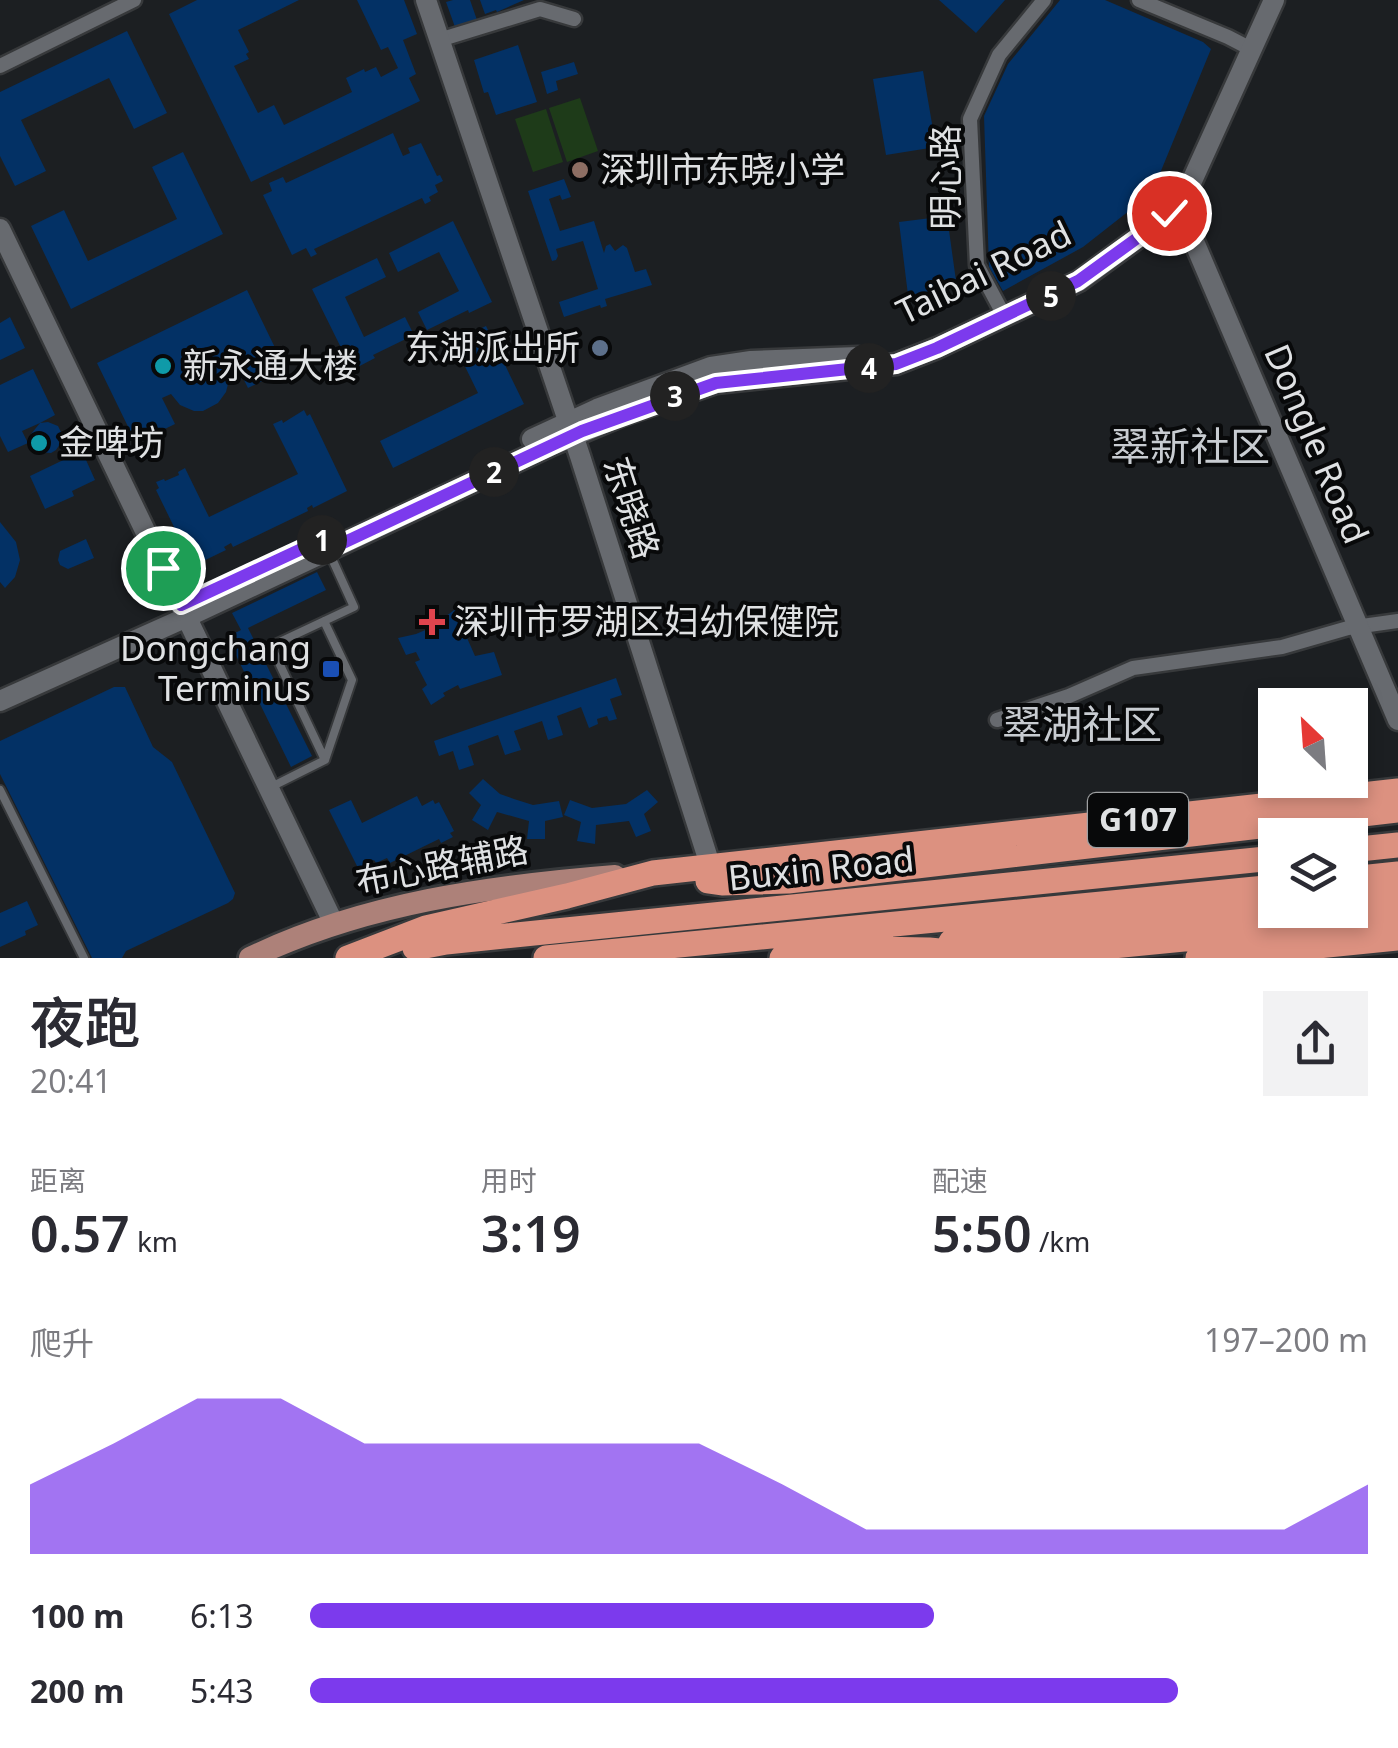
<!DOCTYPE html>
<html lang="zh">
<meta charset="utf-8">
<style>
body{margin:0;font-family:"Noto Sans","Noto Sans SC",sans-serif;background:#f2f2f3;color:#2b2b33;height:100vh;display:flex;flex-direction:column;font-size:38px;white-space:nowrap}
*{box-sizing:border-box;margin:0}
p{font-size:32px;color:#7c7c81}
.icon{flex:none;width:55px;height:55px;fill:none;stroke:currentColor;stroke-width:2;stroke-linecap:round;stroke-linejoin:round}
.map{position:relative;height:958px;overflow:hidden}
.panel{display:flex;flex-direction:column;background:#fff;flex:1}
.panel>*{flex:none}
.needle{width:65px;rotate:335deg}
.buttons{position:absolute;left:1258px;top:688px;display:grid;gap:20px}
.buttons a{display:grid;place-items:center;width:110px;height:110px;border-radius:0px;background:#fff;box-shadow:0 5px 15px #0003;font-size:50px}
.pin{position:absolute;display:grid;place-items:center;width:85px;height:85px;color:#fff;margin:-42px;border:5px solid #fff;border-radius:50%;box-shadow:0 2px 10px #0007}
.km{position:absolute;width:50px;height:50px;margin:-25px;border-radius:50%;background:#222;color:#fff;font-size:28px;line-height:50px;text-align:center}
.round{display:grid;place-items:center;flex:none;width:105px;height:105px;border-radius:0px;background:#f2f2f3}
.headline{display:flex;align-items:center;justify-content:space-between;height:170px;padding:0 30px}
h1{font-size:55px;font-weight:600;line-height:75px}
.figures{display:grid;grid-template-columns:repeat(3,1fr);gap:15px;height:170px;padding:10px 30px}
.figures div{display:grid;align-content:center}
.figures b{font-size:50px;font-weight:600}
.figures small{font-size:28px;font-weight:400}
.figures p{font-size:28px}
.chart{height:280px;padding:20px 30px}
.chart p{display:flex;justify-content:space-between}
.chart svg{width:100%;height:180px;margin-top:10px;fill:#7c3aed;opacity:.7}
ul{padding:0 30px;list-style:none;font-size:32px}
li{display:grid;grid-template-columns:160px 120px 1fr;align-items:center;height:75px}
li i{height:25px;border-radius:12px;background:#7c3aed}
.map>svg:first-child{display:block}
.green{fill:#1e3b19}
.building{fill:#033165}
.lines{fill:none;stroke-linecap:round;stroke-linejoin:round}
.lane-casing{stroke:#37393b;stroke-width:12}
.street-casing{stroke:#37393b;stroke-width:19}
.secondary-casing{stroke:#37393b;stroke-width:25}
.primary-casing{stroke:#37393b;stroke-width:28}
.highway-casing{stroke:#37393b;stroke-width:30}
.lane{stroke:#676a6f;stroke-width:8}
.street{stroke:#676a6f;stroke-width:14}
.secondary{stroke:#676a6f;stroke-width:20}
.primary{stroke:#ad8179;stroke-width:22}
.highway{stroke:#dc9180;stroke-width:25}
.route-casing{stroke:#fff;stroke-width:20}
.route{stroke:#7c3aed;stroke-width:12}
.education-dot{fill:#8d6e63;stroke:#08090a;stroke-width:4}
.service-dot{fill:#5c6f8a;stroke:#08090a;stroke-width:4}
.culture-dot{fill:#0f9aa8;stroke:#08090a;stroke-width:4}
.health-dot{fill:#e0444e;stroke:#08090a;stroke-width:4}
.transit-dot{fill:#1a4fb4;stroke:#08090a;stroke-width:4}
.labels{text-anchor:middle;stroke-width:8;stroke-linejoin:round;paint-order:stroke}
.shield{fill:#08090a;stroke:#9ea0a2;stroke-width:2.5}
.shield-label{font-size:32px;font-weight:bold;fill:#dfe1e3}
.poi-label{font-size:35px;fill:#dfe1e3;stroke:#08090a;text-anchor:start}
.street-label{font-size:35px;fill:#dfe1e3;stroke:#08090a}
.quarter-label{font-size:40px;fill:#c8ccd1;stroke:#08090a}
</style>
<div class="map">
<svg width="1398" height="958" viewBox="0 0 1398 958">
<rect width="100%" height="100%" fill="#1c1f22"/>
<path class="green" d="M580,98L598,151L567,162L549,108Z
M546,109L563,162L533,172L515,119Z"/>
<path class="building" d="M197,0H299L238,30L249,52L246,54L249,59L234,66L258,113L274,105L284,125L352,92L346,78L364,69L365,72L376,67L381,77L398,68L388,47L381,50L357,0H404L417,34L403,40L416,74L409,78L420,101L251,182L169,14Z
M453,0H470L477,20L455,27L446,2Z
M480,0H524L497,12L496,10L485,14Z
M939,0H1005L976,33Z
M1060,0H1105L1203,42L1211,49L1156,183L1134,207L1083,247L1003,291L989,267L984,116L1008,64Z
M127,31L167,113L134,129L109,78L21,120L46,171L15,186L0,156V92Z
M518,45L537,102L496,115L488,92L484,93L474,60Z
M574,62L578,74L556,81L558,90L547,94L541,72Z
M923,71L936,147L886,155L873,79Z
M393,133L403,156L410,153L408,148L421,143L437,176L440,175L443,181L435,185L438,192L429,197L431,201L425,204L422,198L314,249L317,254L311,257L306,248L292,255L263,195L272,191L269,183L283,177L286,183Z
M183,152L223,234L71,309L31,226L64,210L88,261L177,219L152,167Z
M564,179L571,197L562,200L560,195L549,199L560,231L594,221L604,253L606,246L610,244L615,251L623,245L627,248L635,272L646,269L652,285L605,299L607,306L601,308L600,305L564,317L559,302L598,289L583,241L556,249L558,256L556,260L552,261L528,191Z
M947,216L957,288L908,295L899,222Z
M453,221L492,302L469,313L468,310L427,330L418,312L459,291L439,252L398,272L389,253Z
M377,258L386,277L345,297L364,337L405,317L414,335L373,355L375,358L352,370L312,289Z
M247,290L282,362L279,363L283,371L248,388L240,372L247,368L242,358L232,362L224,369L228,384L226,392L218,403L203,411H194L180,405L171,394L162,398L175,424L136,443L97,363Z
M10,317L25,348L0,360V323Z
M486,326L524,404L393,468L380,441L478,393L453,342Z
M33,369L55,415L40,423L48,422L58,426L63,436L62,441L56,450L51,453L40,452L36,449L31,439V434L40,423L22,431L28,443L8,452L0,436V385Z
M304,410L307,416L310,414L347,491L313,508L312,505L307,508L308,511L233,547L231,543L224,547L226,550L193,566L156,490L159,488L156,482L164,479L165,481L179,475L178,472L185,468L209,517L298,474L273,424L282,420L283,423Z
M82,451L95,480L72,491L74,496L45,509L30,476Z
M0,522L16,542L20,560L15,577L5,588L0,582Z
M86,539L94,558L68,569L60,565L58,560L60,551Z
M317,572L326,590L248,628L312,756L291,767L227,637L241,630L232,613Z
M461,605L474,624L464,631L475,656L494,652L502,675L460,689L458,685L443,693L445,696L431,705L422,689L427,685L415,662L420,660L416,652L406,655L398,638L416,634L430,628Z
M616,678L622,695L610,699L617,719L609,721L607,716L597,719L598,724L589,728L581,707L557,716L563,735L548,740L542,721L514,731L521,750L505,755L498,735L468,746L474,765L459,770L453,751L439,756L434,741Z
M114,687H125L153,747L172,762L235,893L233,899L228,903L126,951L122,958H92L0,774V741Z
M483,779L500,794L514,799L533,805L559,801L563,817L545,821V839H527L529,821L497,812L488,830L472,820L481,805L469,793Z
M647,790L658,802L644,814L651,831L636,837L629,821L596,825L595,844L577,841L581,822L564,815L570,800L592,808L626,804Z
M417,796L422,806L433,800L435,804L439,802L454,831L450,833L453,837L441,843L439,839L390,863L387,858L376,863L374,860L358,868L329,810L351,800L362,823Z
M27,901L38,925L25,931L26,935L0,947V913Z"/>
<g class="lines">
<g class="lane-casing">
<path id="lane" d="M323,539L354,607L271,646L325,760
M271,787L325,760L352,680L324,621
M0,790L84,958"/>
</g>
<g class="street-casing">
<path id="street" d="M1139,0L1228,37L1253,50
M439,40L540,9L574,19
M0,66L134,0
M1000,308L977,265L970,119L999,55L1044,0
M997,720L1069,696L1133,668L1282,647L1348,628L1398,621"/>
</g>
<g class="secondary-casing">
<path id="secondary" d="M426,0L580,456L711,868
M1170,195L1181,211L1398,720
M0,229L334,924
M532,439L597,409L711,367L751,361L858,357
M0,701L187,617L552,445L621,416L716,383L896,364L937,348L1079,281L1154,226L1186,194L1274,0"/>
</g>
<g class="primary-casing">
<path id="primary" d="M250,958C364,903 490,886 615,876"/>
</g>
<g class="highway-casing">
<path id="highway" d="M1350,850L1398,845
M1350,879L1398,874
M708,881L722,883L788,881L1398,810
M1350,901L1398,896
M951,942L1275,910
M415,948L446,942L1275,858
M872,949L929,950L1001,957L1398,918
M348,958L426,928L567,896L653,873L1398,791
M546,958L1275,887
M782,958L886,947
M1198,958L1398,938"/>
</g>
<use href="#lane" class="lane"/>
<use href="#street" class="street"/>
<use href="#secondary" class="secondary"/>
<use href="#primary" class="primary"/>
<use href="#highway" class="highway"/>
</g>
<g class="lines">
<g class="route-casing">
<path id="route" d="M163,568L181,605L323,539L328,550L582,431L716,383L896,364L937,348L1078,281L1154,226L1169,213"/>
</g>
<use href="#route" class="route"/>
</g>
<circle class="education-dot" cx="580" cy="170" r="10"/>
<circle class="service-dot" cx="600" cy="348" r="10"/>
<g class="culture-dot">
<circle cx="163" cy="366" r="10"/>
<circle cx="39" cy="443" r="10"/>
</g>
<path class="health-dot" d="M427 607h10v10h10v10h-10v10h-10v-10h-10v-10h10z"/>
<rect class="transit-dot" x="321" y="659" width="20" height="20" rx="5"/>
<g class="labels">
<rect class="shield" x="1088" y="793" width="100" height="54" rx="8"/>
<g class="shield-label">
<text x="1138" y="831">G107</text>
</g>
<g class="poi-label">
<text x="600" y="182">深圳市东晓小学</text>
<text x="580" y="360" text-anchor="end">东湖派出所</text>
<text x="183" y="378">新永通大楼</text>
<text x="59" y="455">金啤坊</text>
<text x="454" y="634">深圳市罗湖区妇幼保健院</text>
<text x="311" y="661" text-anchor="end">Dongchang<tspan x="311" dy="40">Terminus</tspan></text>
</g>
<g class="street-label">
<text transform="translate(946 177) rotate(-90)" y="12">明心路</text>
<text transform="translate(984 273) rotate(-26)" y="12">Taibai Road</text>
<text transform="translate(1316 444) rotate(67)" y="12">Dongle Road</text>
<text transform="translate(631 508) rotate(72)" y="12">东晓路</text>
<text transform="translate(442 866) rotate(-11)" y="12">布心路辅路</text>
<text transform="translate(821 869) rotate(-6)" y="12">Buxin Road</text>
</g>
<g class="quarter-label">
<text x="1190" y="461">翠新社区</text>
<text x="1082" y="739">翠湖社区</text>
</g>
</g>
</svg>
<div class="buttons">
<a><svg class="needle" viewBox="-14 -14 28 28"><path d="M0-13l5 13h-10z" fill="#e53935"/><path d="M0 13l5-13h-10z" fill="#7c7c81"/></svg></a>
<a><svg class="icon" aria-label="layers" viewBox="0 0 24 24"><path d="M12 4l9 5-9 5-9-5zM3 14l9 5 9-5"/></svg></a>
</div>
<div class="pin" style="left:163px;top:568px;background:#1e9e55"><svg class="icon" aria-label="arrive" viewBox="0 0 24 24"><path d="M6 21V4h12l-3 4 3 4H6"/></svg></div>
<div class="pin" style="left:1169px;top:213px;background:#d93025"><svg class="icon" aria-label="check" viewBox="0 0 24 24"><path d="M5 12l5 5 9-10"/></svg></div>
<b class="km" style="left:322px;top:540px">1</b>
<b class="km" style="left:494px;top:472px">2</b>
<b class="km" style="left:675px;top:396px">3</b>
<b class="km" style="left:869px;top:368px">4</b>
<b class="km" style="left:1051px;top:296px">5</b>
</div>
<section class="panel">
<div class="headline"><div><h1>夜跑</h1><p>20:41</p></div><a class="round"><svg class="icon" aria-label="share" viewBox="0 0 24 24"><path d="M12 15V3M7 8l5-5 5 5M5 13v7h14v-7"/></svg></a></div>
<div class="figures">
<div><p>距离</p><b>0.57<small> km</small></b></div>
<div><p>用时</p><b>3:19</b></div>
<div><p>配速</p><b>5:50<small> /km</small></b></div>
</div>
<div class="chart"><p><span>爬升</span>197–200 m</p>
<svg viewBox="0 0 160 44" preserveAspectRatio="none"><path d="M0 44V27L10 17L20 6L30 6L40 17L50 17L60 17L70 17L80 17L90 27L100 38L110 38L120 38L130 38L140 38L150 38L160 27V44z"/></svg>
</div>
<ul>
<li><b>100 m</b>6:13<i style="width:59%"></i></li>
<li><b>200 m</b>5:43<i style="width:82%"></i></li>
</ul>
</section>
